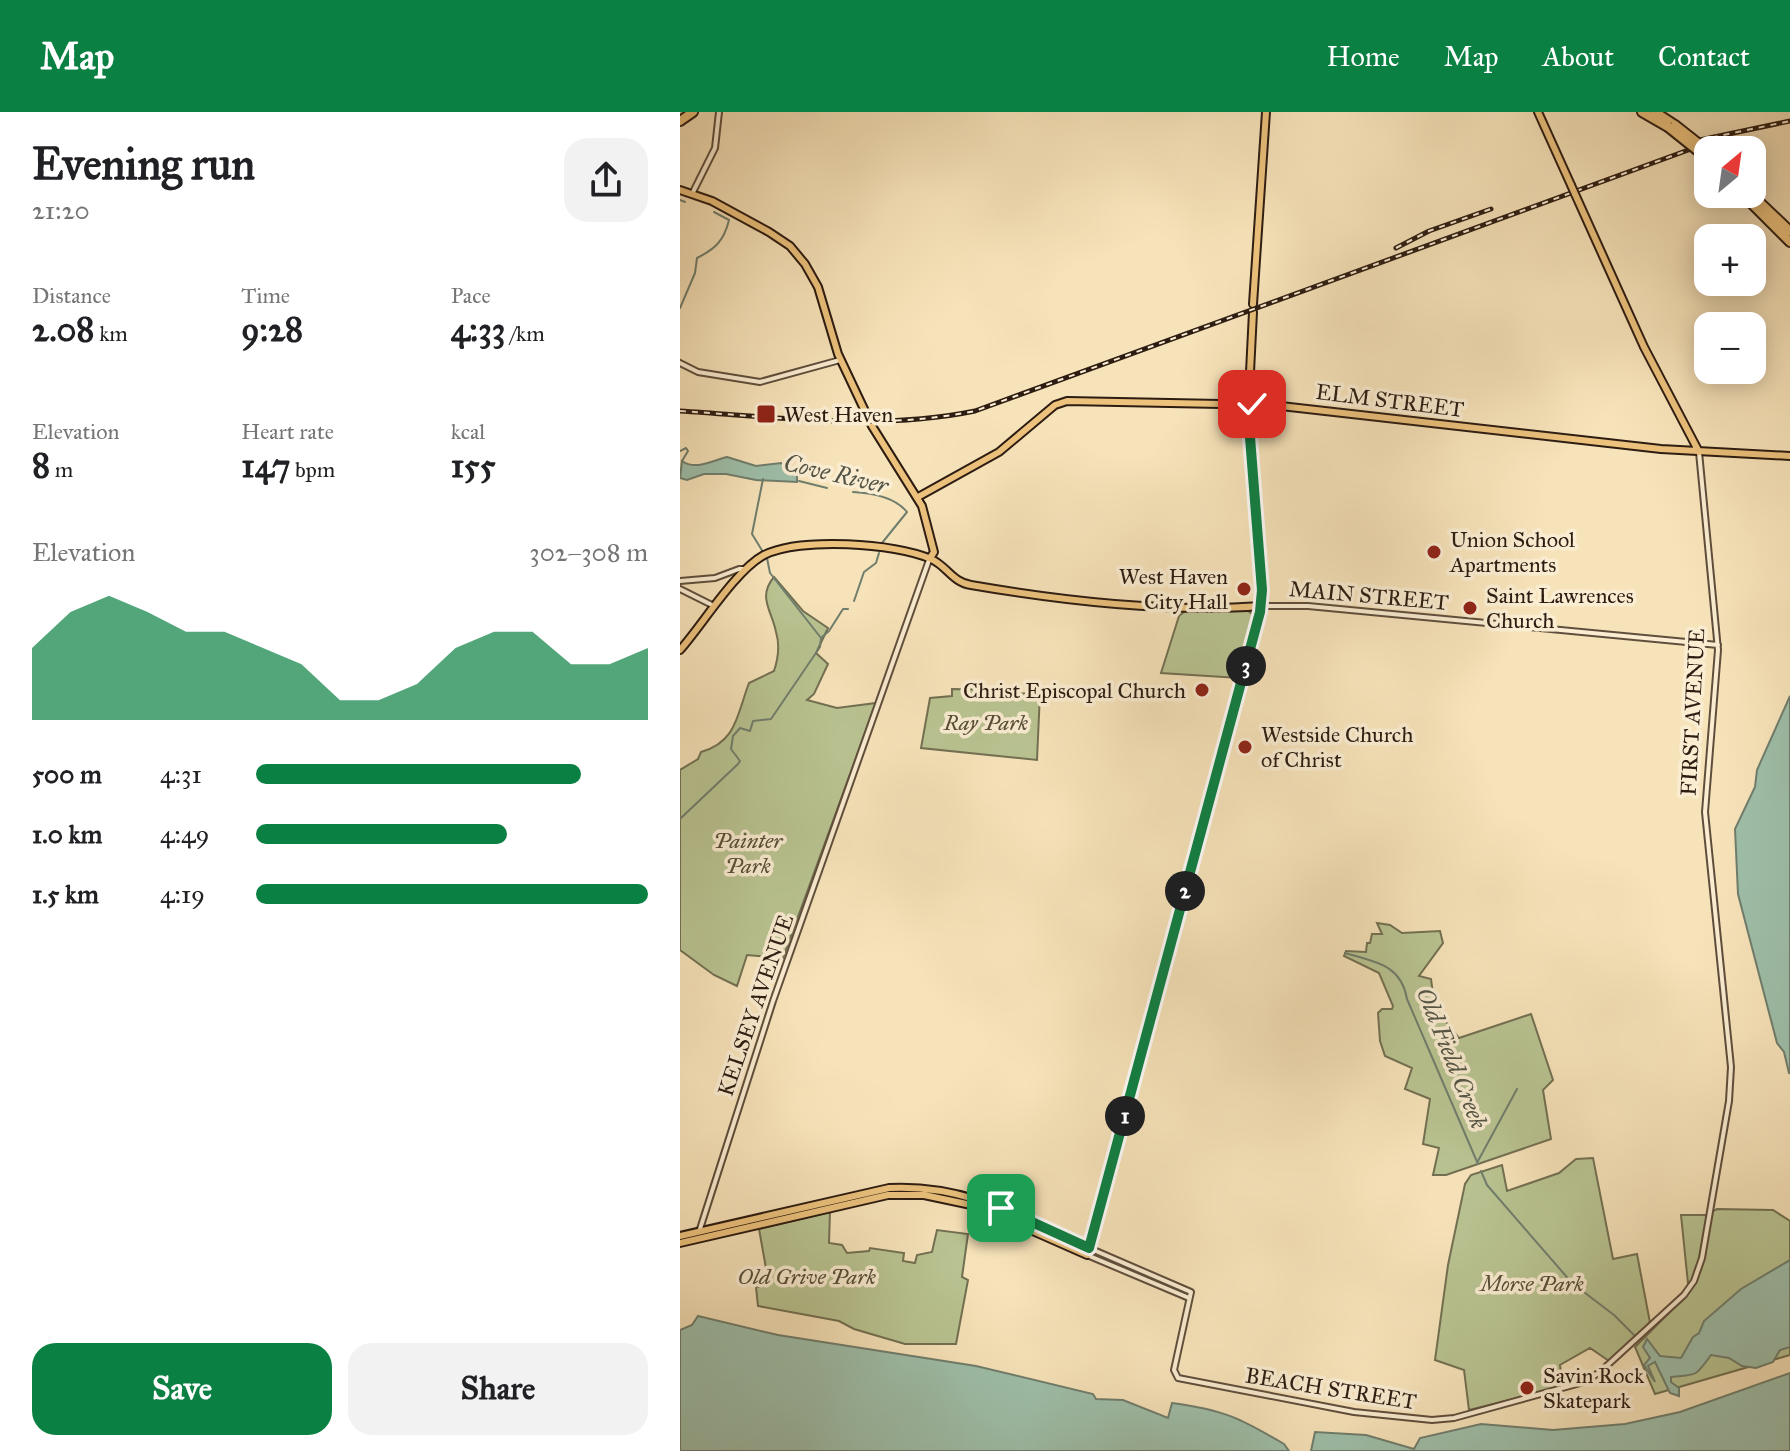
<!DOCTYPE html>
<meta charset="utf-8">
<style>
body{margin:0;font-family:"IM FELL Great Primer",serif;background:#f2f2f2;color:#202124;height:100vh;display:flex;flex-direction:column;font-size:30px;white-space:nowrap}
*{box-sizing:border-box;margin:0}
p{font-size:26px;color:#757577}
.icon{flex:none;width:44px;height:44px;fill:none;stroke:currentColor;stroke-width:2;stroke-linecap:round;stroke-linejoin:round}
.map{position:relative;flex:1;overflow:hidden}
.details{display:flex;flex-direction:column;background:#fff;width:680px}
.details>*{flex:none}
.needle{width:52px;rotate:29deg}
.buttons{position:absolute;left:1014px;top:24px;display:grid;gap:16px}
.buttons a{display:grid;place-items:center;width:72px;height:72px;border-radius:16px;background:#fff;box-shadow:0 4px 20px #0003;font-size:40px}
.pin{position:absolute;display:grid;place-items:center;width:68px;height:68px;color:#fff;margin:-34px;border-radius:16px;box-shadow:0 4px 12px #0006}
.km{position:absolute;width:40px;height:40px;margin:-20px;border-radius:50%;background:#222;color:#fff;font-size:22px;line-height:40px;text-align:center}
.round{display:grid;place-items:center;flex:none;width:84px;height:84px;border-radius:24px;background:#f2f2f2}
.overview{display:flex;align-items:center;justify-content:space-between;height:136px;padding:0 32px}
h1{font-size:44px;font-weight:700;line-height:60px}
.stats{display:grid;grid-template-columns:repeat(3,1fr);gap:12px;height:136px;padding:8px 32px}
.stats div{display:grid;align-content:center}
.stats b{font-size:34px;font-weight:700}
.stats small{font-size:22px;font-weight:400}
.stats p{font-size:22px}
.chart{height:224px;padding:16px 32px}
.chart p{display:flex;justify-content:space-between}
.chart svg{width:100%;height:144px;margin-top:8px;fill:#0b8043;opacity:.7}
.primary-button{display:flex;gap:16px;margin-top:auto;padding:16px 32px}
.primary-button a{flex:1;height:92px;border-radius:24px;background:#0b8043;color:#fff;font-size:32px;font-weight:700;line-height:92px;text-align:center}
.primary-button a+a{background:#f2f2f2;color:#202124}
ul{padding:0 32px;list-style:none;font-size:26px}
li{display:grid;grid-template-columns:128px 96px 1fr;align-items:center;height:60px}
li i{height:20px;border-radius:10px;background:#0b8043}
header{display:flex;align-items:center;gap:48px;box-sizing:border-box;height:112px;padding:0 40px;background:#0b8043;color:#fff}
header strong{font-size:38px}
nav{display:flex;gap:44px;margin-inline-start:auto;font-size:28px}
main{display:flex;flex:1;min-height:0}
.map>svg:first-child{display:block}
.green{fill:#b9c492;stroke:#727052;stroke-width:2}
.water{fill:#9ebfaa;stroke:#707e6d;stroke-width:2}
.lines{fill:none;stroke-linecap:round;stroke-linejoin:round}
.stream{stroke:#707e6d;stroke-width:2}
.minor-casing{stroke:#5f4e3c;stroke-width:8}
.major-casing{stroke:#2c1c12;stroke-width:10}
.highway-casing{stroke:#2c1c12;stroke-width:12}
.minor{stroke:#faedd2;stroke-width:4}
.major{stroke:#ecc27d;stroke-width:6}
.highway{stroke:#ecc27d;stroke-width:8}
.rail-casing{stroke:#2c1c12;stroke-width:5}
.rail{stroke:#faedd2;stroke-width:2;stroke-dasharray:6;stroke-linecap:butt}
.major-bridge-casing{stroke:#2c1c12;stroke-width:10;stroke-linecap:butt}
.highway-bridge-casing{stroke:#2c1c12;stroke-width:12;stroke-linecap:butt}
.major-bridge{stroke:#ecc27d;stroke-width:6}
.highway-bridge{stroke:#ecc27d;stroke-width:8}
.route-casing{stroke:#fff;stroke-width:16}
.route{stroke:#0b8043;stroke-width:10}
.poi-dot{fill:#8f2418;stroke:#faedd2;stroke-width:3}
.labels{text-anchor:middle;stroke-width:7;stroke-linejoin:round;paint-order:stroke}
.street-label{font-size:22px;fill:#2c1c12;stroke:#faedd2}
.poi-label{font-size:22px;fill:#2c1c12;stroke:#faedd2;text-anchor:start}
.park-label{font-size:22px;font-style:italic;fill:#564e38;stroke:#faedd2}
.water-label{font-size:24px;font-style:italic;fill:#545547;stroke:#faedd2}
</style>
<header>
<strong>Map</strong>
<nav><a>Home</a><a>Map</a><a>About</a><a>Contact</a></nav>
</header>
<main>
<section class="details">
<div class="overview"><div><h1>Evening run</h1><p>21:20</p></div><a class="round"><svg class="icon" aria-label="share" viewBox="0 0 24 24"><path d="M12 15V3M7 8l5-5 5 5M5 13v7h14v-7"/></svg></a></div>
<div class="stats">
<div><p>Distance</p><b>2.08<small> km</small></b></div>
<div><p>Time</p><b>9:28</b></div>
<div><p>Pace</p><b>4:33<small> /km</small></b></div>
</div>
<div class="stats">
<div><p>Elevation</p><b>8<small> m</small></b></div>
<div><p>Heart rate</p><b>147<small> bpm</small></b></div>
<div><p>kcal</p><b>155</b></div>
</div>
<div class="chart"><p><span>Elevation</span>302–308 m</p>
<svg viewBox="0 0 160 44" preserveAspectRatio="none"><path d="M0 44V22L10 11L20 6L30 11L40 17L50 17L60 22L70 27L80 38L90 38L100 33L110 22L120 17L130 17L140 27L150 27L160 22V44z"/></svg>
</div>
<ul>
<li><b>500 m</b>4:31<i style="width:83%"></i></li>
<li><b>1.0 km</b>4:49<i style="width:64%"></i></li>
<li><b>1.5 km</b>4:19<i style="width:100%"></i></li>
</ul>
<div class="primary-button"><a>Save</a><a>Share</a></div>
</section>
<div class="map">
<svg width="1110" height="1339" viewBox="0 0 1110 1339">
<rect width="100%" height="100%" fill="#f7e3ba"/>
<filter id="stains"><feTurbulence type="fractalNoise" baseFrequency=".0025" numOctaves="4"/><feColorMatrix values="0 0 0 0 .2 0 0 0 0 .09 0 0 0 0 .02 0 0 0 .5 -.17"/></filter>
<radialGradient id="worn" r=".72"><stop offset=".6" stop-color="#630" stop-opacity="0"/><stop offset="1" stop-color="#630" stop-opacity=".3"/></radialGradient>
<path class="green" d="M94,465L123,499L148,516L136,541L148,552L134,582L127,588L157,596L196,591L103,846L67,843L57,874L34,863L0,838V658L18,647L21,640C57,630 57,602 69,571L94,559C98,547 100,533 96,520C92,499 77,485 94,465Z
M565,497L575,504L559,566L481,561L499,504L505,499Z
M272,577L324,578V582L360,581L357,648L241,636L250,586L272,584Z
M697,811L710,813L722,821L760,819L763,831L739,864L751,867L755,896L779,926L851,902L873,968L863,978L871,1027L766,1063H753L759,1036L743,1032L750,987L725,977L732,956L705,944L700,929L698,901L702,897H712L713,894L699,861L664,844L666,839L686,840L687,831H690L692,822H702Z
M913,1046L933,1147L957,1142L971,1216L932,1251L910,1236L880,1253L883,1275L789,1298L784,1258L755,1248L768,1153L785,1072L791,1063L822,1053L827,1079L879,1061L896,1047Z
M1037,1097L1093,1098L1110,1109V1243L975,1282L955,1235L1009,1181L1001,1103H1026Z
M150,1100L149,1131L162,1133L167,1141L189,1139L190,1136L224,1141L223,1149L235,1151L237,1143L252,1140L257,1118L288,1122L282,1165L288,1168L276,1232H225L174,1217L159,1209L78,1194L76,1175L89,1173L79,1117Z"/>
<path class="water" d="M47,345L76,354L101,351L117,362V370L76,368L46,362H24L7,368L0,366L2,349C16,359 33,348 47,345Z
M1110,584V961H1109L1104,940L1097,931L1058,782L1055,717L1075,675L1077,658Z
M1110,1148V1235L1100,1238L1093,1250L1076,1256L1062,1254L1049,1246L1031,1243C1014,1267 1016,1262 991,1265V1270L999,1276V1284L990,1281L975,1250L968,1254L975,1270L964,1253L970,1246L963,1235L967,1227L980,1244L1001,1246L1013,1225L1019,1221L1024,1209L1061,1177Z
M18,1204L98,1223L296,1254L413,1282L416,1287L443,1288L488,1306L492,1291C544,1298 560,1306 604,1332L609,1339H0V1218L12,1213Z
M1110,1261V1339H631L635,1320L686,1323L734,1337L740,1326L801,1312L873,1318L945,1312L1000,1300Z"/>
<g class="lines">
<path class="stream" d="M0,88L5,90
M0,196L15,161L17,146C35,137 44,129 49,108L34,100
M0,339L6,336L8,339L2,349
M83,367L72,422L83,440
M119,369L147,376
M173,380C191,381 215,385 227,400L202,431
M174,489L184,460L196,451L199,441
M141,526L149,519L163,497H168
M0,707L58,652L60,649L51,637L53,624L60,616L70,619L73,609L91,607L140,535L141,526L90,461L87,446
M665,841C695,850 721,852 727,887L798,1052
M798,1049L837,977
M801,1059L807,1073L892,1171L934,1203L954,1223"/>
<g class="minor-casing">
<path id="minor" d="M12,82L35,36L39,0
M0,251L18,260L80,270L160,248
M0,469L35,466L59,457H66
M0,477L34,494
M582,494H628L1038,533
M19,1120L93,889L249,448
M409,1136L511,1180L494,1258L498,1266L674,1300L752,1308L774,1306L904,1270L920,1260L1004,1183L1014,1169L1022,1146L1049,989L1051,955L1025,700L1038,538L1019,340
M407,1143L509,1186"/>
</g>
<g class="major-casing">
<path id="major" d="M858,0L891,73
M0,78L32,89L89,120L110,134L125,152L138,175L158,242L192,314L242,394L254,440L250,446
M895,82L964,235L1019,340
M573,192L586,0
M238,385L319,340L375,293L387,289L592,293L981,337L1110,344
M0,538C23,512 55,459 84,443C120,425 215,431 251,447C267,454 272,470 291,473C384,489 488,501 581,494
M0,1124L209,1076C287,1072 340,1105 409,1136
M0,1131L208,1083H244L296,1094L407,1143L581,494L568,300L573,200"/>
</g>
<g class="highway-casing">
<path id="highway" d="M962,0L988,15
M975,0L995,13
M0,9L13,0
M1062,82L1110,130
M1071,82L1110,119"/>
</g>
<use href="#minor" class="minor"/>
<use href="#major" class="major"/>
<use href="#highway" class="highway"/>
<g class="rail-casing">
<path id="rail" d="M1020,28L1110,9
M716,136L749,119L811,97
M0,299C98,305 198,319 295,299L1011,37"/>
</g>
<use href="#rail" class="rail"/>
<g class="major-bridge-casing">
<path id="major-bridge" d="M891,73L895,82"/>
</g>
<g class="highway-bridge-casing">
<path id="highway-bridge" d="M995,13L1028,39
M988,15L1028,47"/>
</g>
<use href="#major-bridge" class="major-bridge"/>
<use href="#highway-bridge" class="highway-bridge"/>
</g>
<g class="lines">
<g class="route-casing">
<path id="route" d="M321,1096L409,1136L580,500L582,478L568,300V292H572"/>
</g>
<use href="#route" class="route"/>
</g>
<g class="poi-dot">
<rect x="76" y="292" width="20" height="20" rx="4"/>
<circle cx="754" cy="440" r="8"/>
<circle cx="564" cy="477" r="8"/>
<circle cx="790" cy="496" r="8"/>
<circle cx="522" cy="578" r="8"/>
<circle cx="565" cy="635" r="8"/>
<circle cx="847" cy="1276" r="8"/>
</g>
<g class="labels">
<g class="street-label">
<text transform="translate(710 288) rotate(7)" y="8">ELM STREET</text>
<text transform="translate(689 483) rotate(5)" y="8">MAIN STREET</text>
<text transform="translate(1012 600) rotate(-87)" y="8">FIRST AVENUE</text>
<text transform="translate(75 893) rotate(-71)" y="8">KELSEY AVENUE</text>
<text transform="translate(651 1276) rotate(9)" y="8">BEACH STREET</text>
</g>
<g class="poi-label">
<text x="104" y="310">West Haven</text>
<text x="770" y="435">Union School<tspan x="770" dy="25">Apartments</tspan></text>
<text x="548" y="472" text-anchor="end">West Haven<tspan x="548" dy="25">City Hall</tspan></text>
<text x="806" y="491">Saint Lawrences<tspan x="806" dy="25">Church</tspan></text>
<text x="506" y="586" text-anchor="end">Christ Episcopal Church</text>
<text x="581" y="630">Westside Church<tspan x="581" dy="25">of Christ</tspan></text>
<text x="863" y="1271">Savin Rock<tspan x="863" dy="25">Skatepark</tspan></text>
</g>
<g class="park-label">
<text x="306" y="618">Ray Park</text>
<text x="68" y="736">Painter<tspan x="68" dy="25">Park</tspan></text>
<text x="127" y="1172">Old Grive Park</text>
<text x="852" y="1179">Morse Park</text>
</g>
<g class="water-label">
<text transform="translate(156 362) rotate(13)" y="8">Cove River</text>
<text transform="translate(772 946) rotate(68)" y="8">Old Field Creek</text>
</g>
</g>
<rect width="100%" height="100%" filter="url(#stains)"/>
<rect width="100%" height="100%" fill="url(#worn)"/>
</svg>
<div class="buttons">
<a><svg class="needle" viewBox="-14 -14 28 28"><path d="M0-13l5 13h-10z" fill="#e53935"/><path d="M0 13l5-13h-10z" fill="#757577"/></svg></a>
<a>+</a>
<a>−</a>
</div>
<div class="pin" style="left:321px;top:1096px;background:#1e9e55"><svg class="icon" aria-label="arrive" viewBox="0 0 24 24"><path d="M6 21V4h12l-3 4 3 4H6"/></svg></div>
<div class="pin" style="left:572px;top:292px;background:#d93025"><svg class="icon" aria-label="check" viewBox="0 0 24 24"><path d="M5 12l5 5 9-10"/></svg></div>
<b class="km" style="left:445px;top:1004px">1</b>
<b class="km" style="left:505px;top:779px">2</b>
<b class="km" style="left:566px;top:554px">3</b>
</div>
</main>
